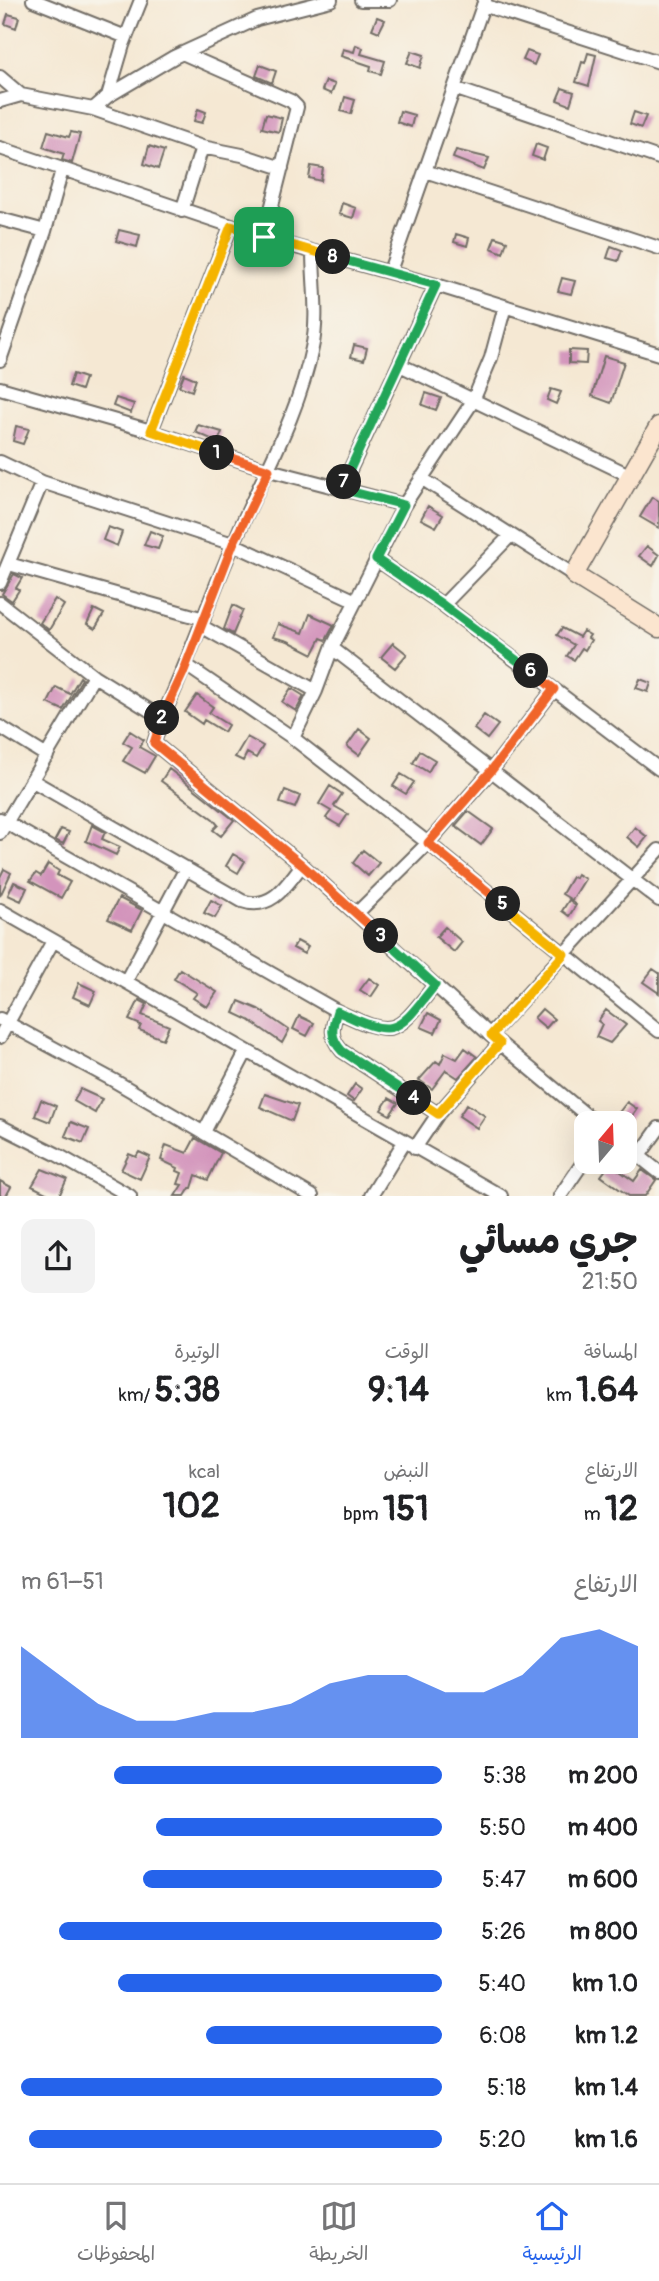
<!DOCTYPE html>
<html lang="ar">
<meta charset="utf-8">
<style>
body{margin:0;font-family:Pangolin,"Playpen Sans Arabic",sans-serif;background:#f2f2f2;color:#202124;direction:rtl;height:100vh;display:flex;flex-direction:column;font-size:26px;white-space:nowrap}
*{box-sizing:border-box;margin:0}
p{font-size:23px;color:#757577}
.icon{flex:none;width:38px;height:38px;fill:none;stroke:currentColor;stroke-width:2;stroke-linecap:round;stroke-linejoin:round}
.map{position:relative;height:1196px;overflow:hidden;direction:ltr}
.sheet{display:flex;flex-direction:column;background:#fff;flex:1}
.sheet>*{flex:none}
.needle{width:46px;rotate:19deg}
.buttons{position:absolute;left:574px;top:1111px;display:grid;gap:14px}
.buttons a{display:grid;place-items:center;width:63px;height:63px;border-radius:14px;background:#fff;box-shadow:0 7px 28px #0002;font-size:35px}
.pin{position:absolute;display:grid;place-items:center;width:60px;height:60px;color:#fff;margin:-30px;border-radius:14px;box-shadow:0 4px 10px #0006}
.km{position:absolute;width:35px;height:35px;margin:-18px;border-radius:50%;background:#222;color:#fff;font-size:19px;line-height:35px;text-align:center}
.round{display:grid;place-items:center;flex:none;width:74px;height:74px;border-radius:14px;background:#f2f2f2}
.headline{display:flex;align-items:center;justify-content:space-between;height:119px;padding:0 21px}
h1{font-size:38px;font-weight:700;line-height:52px}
.figures{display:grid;grid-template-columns:repeat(3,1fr);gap:10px;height:119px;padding:7px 21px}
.figures div{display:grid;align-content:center}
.figures b{font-size:35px;font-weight:700}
.figures small{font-size:19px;font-weight:400}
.figures p{font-size:19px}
.chart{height:196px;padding:14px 21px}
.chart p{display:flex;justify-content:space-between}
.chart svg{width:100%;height:126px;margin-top:7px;fill:#2563eb;opacity:.7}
ul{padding:0 21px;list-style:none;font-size:23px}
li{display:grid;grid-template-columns:112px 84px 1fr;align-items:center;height:52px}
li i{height:18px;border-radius:9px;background:#2563eb}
.menu{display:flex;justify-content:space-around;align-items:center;height:98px;border-top:2px solid #e0e0e0;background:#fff;font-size:19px;color:#757577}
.menu a{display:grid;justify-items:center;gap:4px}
.menu .current{color:#2563eb}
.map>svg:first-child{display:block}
.building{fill:#d394bc}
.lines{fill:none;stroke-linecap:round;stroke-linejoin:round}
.street-casing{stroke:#726d66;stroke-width:16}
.secondary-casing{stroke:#726d66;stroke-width:21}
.street{stroke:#fff;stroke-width:12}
.secondary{stroke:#fbe5cf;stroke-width:18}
.split-1-casing{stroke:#fff;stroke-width:14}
.split-2-casing{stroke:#fff;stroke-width:14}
.split-3-casing{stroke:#fff;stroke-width:14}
.split-4-casing{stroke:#fff;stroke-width:14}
.split-5-casing{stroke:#fff;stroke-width:14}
.split-6-casing{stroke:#fff;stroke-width:14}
.split-7-casing{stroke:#fff;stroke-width:14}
.split-8-casing{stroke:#fff;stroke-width:14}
.split-9-casing{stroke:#fff;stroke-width:14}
.split-1{stroke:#f5b400;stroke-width:9}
.split-2{stroke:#f0652b;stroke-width:9}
.split-3{stroke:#f0652b;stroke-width:9}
.split-4{stroke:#22a559;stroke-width:9}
.split-5{stroke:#f5b400;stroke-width:9}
.split-6{stroke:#f0652b;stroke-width:9}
.split-7{stroke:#22a559;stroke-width:9}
.split-8{stroke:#22a559;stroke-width:9}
.split-9{stroke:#f5b400;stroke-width:9}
</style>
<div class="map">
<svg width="659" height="1196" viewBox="0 0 659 1196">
<rect width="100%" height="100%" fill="#f7f3e8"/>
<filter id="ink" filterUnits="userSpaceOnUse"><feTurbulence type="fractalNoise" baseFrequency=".0143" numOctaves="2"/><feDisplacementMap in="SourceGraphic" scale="14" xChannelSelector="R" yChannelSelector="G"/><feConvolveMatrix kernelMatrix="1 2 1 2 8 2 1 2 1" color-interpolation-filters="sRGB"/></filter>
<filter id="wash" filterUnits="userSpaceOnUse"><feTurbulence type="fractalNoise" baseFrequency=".00686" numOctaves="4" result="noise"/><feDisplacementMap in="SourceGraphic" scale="28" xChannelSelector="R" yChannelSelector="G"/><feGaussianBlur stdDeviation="1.57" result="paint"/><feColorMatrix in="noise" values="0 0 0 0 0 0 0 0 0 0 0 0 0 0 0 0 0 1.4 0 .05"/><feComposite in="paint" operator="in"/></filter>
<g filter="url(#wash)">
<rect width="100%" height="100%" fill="#f5e8d3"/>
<g id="blocks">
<path class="building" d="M8,14L19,17L16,28L5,24Z
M377,17L385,20L379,32L372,29Z
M356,45L363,48L361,54L385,61L381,74L370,71L371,66L341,56L343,49L354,52Z
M412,51L424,55L420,68L407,63Z
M527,51L538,55L534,65L523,60Z
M588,53L596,55L589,86L576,82L582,62L585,63Z
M260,65L276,71L272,83L256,76Z
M326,81L335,84L331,94L322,90Z
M562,88L574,92L570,105L557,100Z
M345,97L355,100L351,114L341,111Z
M198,109L206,112L202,123L194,121Z
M400,111L414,115L411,127L397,122Z
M634,112L646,116L641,128L630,124Z
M266,114L282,118L279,132L262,128Z
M48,131L69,137L71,132L80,134L72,163L62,160L64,154L43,147Z
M536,144L547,148L543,160L532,156Z
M149,146L164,151L158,169L144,164Z
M456,150L489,158L484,170L453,158Z
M311,166L323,168L321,181L309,178Z
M342,203L356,208L353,218L339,214Z
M119,230L140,235L137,247L116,241Z
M456,234L469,238L467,246L454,242Z
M495,237L507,241L503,253L491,248Z
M611,246L622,250L618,261L607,258Z
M562,278L575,281L571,294L558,291Z
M354,345L367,348L364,360L351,357Z
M569,350L587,351L586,364L569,363Z
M604,356L624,362L611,403L592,396Z
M73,374L85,378L81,390L69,386Z
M184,374L196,379L192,391L179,386Z
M551,389L561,392L556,404L547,400Z
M426,393L441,398L436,410L422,405Z
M116,398L134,404L131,413L113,406Z
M198,425L222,432L218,442L195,432Z
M16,426L29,429L23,444L13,441Z
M652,497L659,501V528L640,517Z
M428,506L443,515L436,527L421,519Z
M108,527L122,532L117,546L103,540Z
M150,531L163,536L158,549L144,545Z
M647,546L659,555L653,566L639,556Z
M14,574L22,578L16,588L19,590L12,601L2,594Z
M55,599L64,605L49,630L40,623Z
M233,605L243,610L233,634L224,629Z
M94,609L104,614L95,629L87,624Z
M310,614L334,625L326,640L321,638L313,654L288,641L273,637L278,624L303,633Z
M562,628L579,637L583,631L590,635L588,638L591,640L585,650L582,648L574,660L567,656L574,645L557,635Z
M393,643L407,654L395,668L381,657Z
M80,677L82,679L63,710L48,703L56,687L70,694Z
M640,679L651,683L648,692L636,688Z
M291,688L304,696L296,711L282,702Z
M197,695L213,707L209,713L228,725L224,732L204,720L202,724L185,712Z
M484,715L498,725L487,739L474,729Z
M359,729L371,738L359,755L347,746Z
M130,731L144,740L139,747L155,756L145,773L123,761L132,747L123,742Z
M247,737L263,746L256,758L247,753L243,761L235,757Z
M420,751L435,760L428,772L413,763Z
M169,769L234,820L221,836L213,830L218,825L213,819L161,781Z
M401,774L414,782L406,794L393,786Z
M330,786L342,794L334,806L348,814L340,826L326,818L331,811L319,804Z
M285,790L300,796L295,808L280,803Z
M468,811L493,829L481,845L455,826Z
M92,825L105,832L102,839L120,847L116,855L86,841Z
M635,827L647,837L639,847L627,837Z
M61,829L69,832L63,844L55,840Z
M363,850L379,863L368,876L353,863Z
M233,854L245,861L238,873L226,866Z
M48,864L59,871L57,875L70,882L61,898L30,881L36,873L41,876Z
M4,869L11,873L0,896V877Z
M577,874L585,879L572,900L562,894L572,877L575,878Z
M14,882L27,888L21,901L8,895Z
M119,898L142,910L132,930L108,919Z
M211,900L222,906L215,918L204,913Z
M569,900L576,905L569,916L562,911Z
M445,927L462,942L454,952L436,937Z
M297,941L308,947L304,954L293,948Z
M180,969L217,992L207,1007L193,998L197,993L174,979Z
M653,969L659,973V993L643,982Z
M369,978L379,985L371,997L360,990Z
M79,983L96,991L90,1005L73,997Z
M139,1000L147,1004L142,1015L169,1026L163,1039L139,1030L141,1025L129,1020Z
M239,1001L258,1009L289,1030L282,1043L249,1020L234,1013Z
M542,1009L554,1019L546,1028L534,1018Z
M606,1010L626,1025L610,1043L596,1037L602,1024L598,1021Z
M428,1013L441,1020L435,1033L421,1027Z
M299,1016L314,1023L307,1036L293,1029Z
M465,1048L477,1057L458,1078L446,1070L432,1089L419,1080L436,1061L440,1064L445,1053L457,1059Z
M355,1084L362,1089L354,1101L347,1096Z
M80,1089L102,1099L95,1113L74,1101Z
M265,1094L298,1105L292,1121L260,1107Z
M389,1098L398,1103L390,1115L381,1110Z
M41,1100L56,1106L50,1122L35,1116Z
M627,1102L637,1109L632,1116L625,1124H610Z
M467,1104L485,1116L477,1128L459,1116Z
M71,1122L89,1129L83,1143L65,1136Z
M195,1138L221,1153L208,1180L196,1175L192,1188H190L185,1196H175L182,1185L178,1184L182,1173L177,1171L178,1168L161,1160L166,1145L187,1153Z
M139,1152L150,1157L140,1179L121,1170L129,1154L136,1157Z
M610,1164L634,1181L642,1170L656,1180L645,1196H629L601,1176Z
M42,1169L67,1179L59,1196H52L32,1186Z
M0,1181L11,1187L6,1196H0Z"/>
</g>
</g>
<g filter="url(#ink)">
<use href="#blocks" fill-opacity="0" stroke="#726d66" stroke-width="2"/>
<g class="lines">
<g class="street-casing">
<path id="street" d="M33,0L126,37
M361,0H390
M483,5L659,62
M182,53L291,101L297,107L264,237
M0,77L21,95
M454,88L659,158
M108,96L123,45L141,0
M0,101L21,95L93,109L108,96L174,57L257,19L331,0
M93,109L202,147L242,155L282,168
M0,148L285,244L436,285L659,354
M425,171L659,248
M182,211L202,147
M0,219L45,231
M390,271L485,0
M0,360L45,231L62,170
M400,365L631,476
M0,388L151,431L269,470L404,505
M151,431L231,226
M0,462L42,482L233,544L356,601
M421,478L574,575
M341,489L436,285
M376,559L443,605L659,769
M9,564L204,619
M0,583L42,482
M0,603L94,676L162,718L154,743L302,865L490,1035L597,1124
M443,605L511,535
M201,626L316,691
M332,648L659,900
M186,665L293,738L428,843L659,1031
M162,718C189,661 208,602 233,545C260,480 298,418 312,348C319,318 313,282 313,252
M0,727L47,756
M293,738L316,691L332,648L404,505L473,401L491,358L505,306
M33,781L242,901C271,911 286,886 302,865
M0,819L337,1011C396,1039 396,1034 435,985
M0,833L94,676
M0,910L501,1196
M356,914L428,843L491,771L554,689
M126,981L186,868
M337,1011C332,1027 329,1037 342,1051L438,1114
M0,1019L113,1080L312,1196
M490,1035L659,850
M0,1037L53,941
M0,1126L56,1154L130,1196
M204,1132L246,1052
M625,1145L659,1172
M415,1148L438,1114L500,1043
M639,1156L659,1128
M371,1196L404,1142
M560,1196L586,1158"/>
</g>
<g class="secondary-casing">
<path id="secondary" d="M659,426L574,575L659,628"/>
</g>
<use href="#street" class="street"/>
<use href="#secondary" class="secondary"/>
</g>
</g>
<g class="lines" filter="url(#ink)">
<g class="split-1-casing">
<path id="split-1" d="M217,453L151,431L231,226L264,237"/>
</g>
<g class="split-2-casing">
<path id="split-2" d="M162,718L183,673L233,544L269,470L217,453"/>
</g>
<g class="split-3-casing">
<path id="split-3" d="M162,718L154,743L302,865L381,936"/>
</g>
<g class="split-4-casing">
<path id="split-4" d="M381,936L435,985C396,1034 396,1039 337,1011C332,1027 329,1037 342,1051L414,1098"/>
</g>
<g class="split-5-casing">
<path id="split-5" d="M414,1098L438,1114L500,1043L491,1035L564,954L503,904"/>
</g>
<g class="split-6-casing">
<path id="split-6" d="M503,904L428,843L491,771L554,689L531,671"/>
</g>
<g class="split-7-casing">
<path id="split-7" d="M344,482L341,489L404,505L376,559L443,605L531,671"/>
</g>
<g class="split-8-casing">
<path id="split-8" d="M333,257L436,285L344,482"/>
</g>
<g class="split-9-casing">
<path id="split-9" d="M264,237L333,257"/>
</g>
<use href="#split-1" class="split-1"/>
<use href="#split-2" class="split-2"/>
<use href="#split-3" class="split-3"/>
<use href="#split-4" class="split-4"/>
<use href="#split-5" class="split-5"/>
<use href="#split-6" class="split-6"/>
<use href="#split-7" class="split-7"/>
<use href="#split-8" class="split-8"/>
<use href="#split-9" class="split-9"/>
</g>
</svg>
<div class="buttons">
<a><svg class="needle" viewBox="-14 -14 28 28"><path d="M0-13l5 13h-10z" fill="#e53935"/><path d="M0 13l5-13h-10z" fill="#757577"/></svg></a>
</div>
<div class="pin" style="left:264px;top:237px;background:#1e9e55"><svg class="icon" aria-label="arrive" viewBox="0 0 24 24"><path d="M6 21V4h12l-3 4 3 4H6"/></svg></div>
<b class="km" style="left:217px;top:453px">1</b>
<b class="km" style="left:162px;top:718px">2</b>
<b class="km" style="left:381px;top:936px">3</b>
<b class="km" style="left:414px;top:1098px">4</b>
<b class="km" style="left:503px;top:904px">5</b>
<b class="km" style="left:531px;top:671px">6</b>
<b class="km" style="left:344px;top:482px">7</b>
<b class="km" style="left:333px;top:257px">8</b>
</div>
<section class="sheet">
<div class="headline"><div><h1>جري مسائي</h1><p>21:50</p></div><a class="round"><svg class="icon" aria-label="share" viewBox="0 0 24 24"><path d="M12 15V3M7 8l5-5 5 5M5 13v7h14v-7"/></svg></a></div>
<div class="figures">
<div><p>المسافة</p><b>1.64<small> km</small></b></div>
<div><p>الوقت</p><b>9:14</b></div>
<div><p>الوتيرة</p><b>5:38<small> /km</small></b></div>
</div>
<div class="figures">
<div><p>الارتفاع</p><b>12<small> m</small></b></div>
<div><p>النبض</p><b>151<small> bpm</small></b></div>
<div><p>kcal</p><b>102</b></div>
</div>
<div class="chart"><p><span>الارتفاع</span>51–61 m</p>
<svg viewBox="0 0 160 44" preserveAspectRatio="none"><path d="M0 44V12L10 22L20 32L30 38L40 38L50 35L60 35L70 32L80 25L90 22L100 22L110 28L120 28L130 22L140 9L150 6L160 12V44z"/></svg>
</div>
<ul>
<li><b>200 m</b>5:38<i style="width:78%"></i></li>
<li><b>400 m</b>5:50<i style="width:68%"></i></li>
<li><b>600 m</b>5:47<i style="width:71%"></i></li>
<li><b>800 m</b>5:26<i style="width:91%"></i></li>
<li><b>1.0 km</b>5:40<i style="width:77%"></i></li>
<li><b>1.2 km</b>6:08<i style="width:56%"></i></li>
<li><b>1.4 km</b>5:18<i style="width:100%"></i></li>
<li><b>1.6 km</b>5:20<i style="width:98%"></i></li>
</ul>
</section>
<nav class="menu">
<a class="current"><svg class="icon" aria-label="home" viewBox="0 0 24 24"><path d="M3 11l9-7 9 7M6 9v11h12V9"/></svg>الرئيسية</a>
<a><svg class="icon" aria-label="map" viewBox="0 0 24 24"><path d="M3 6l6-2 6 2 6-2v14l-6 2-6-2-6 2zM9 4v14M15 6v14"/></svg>الخريطة</a>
<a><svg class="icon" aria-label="saved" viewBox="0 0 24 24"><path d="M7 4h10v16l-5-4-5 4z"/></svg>المحفوظات</a>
</nav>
